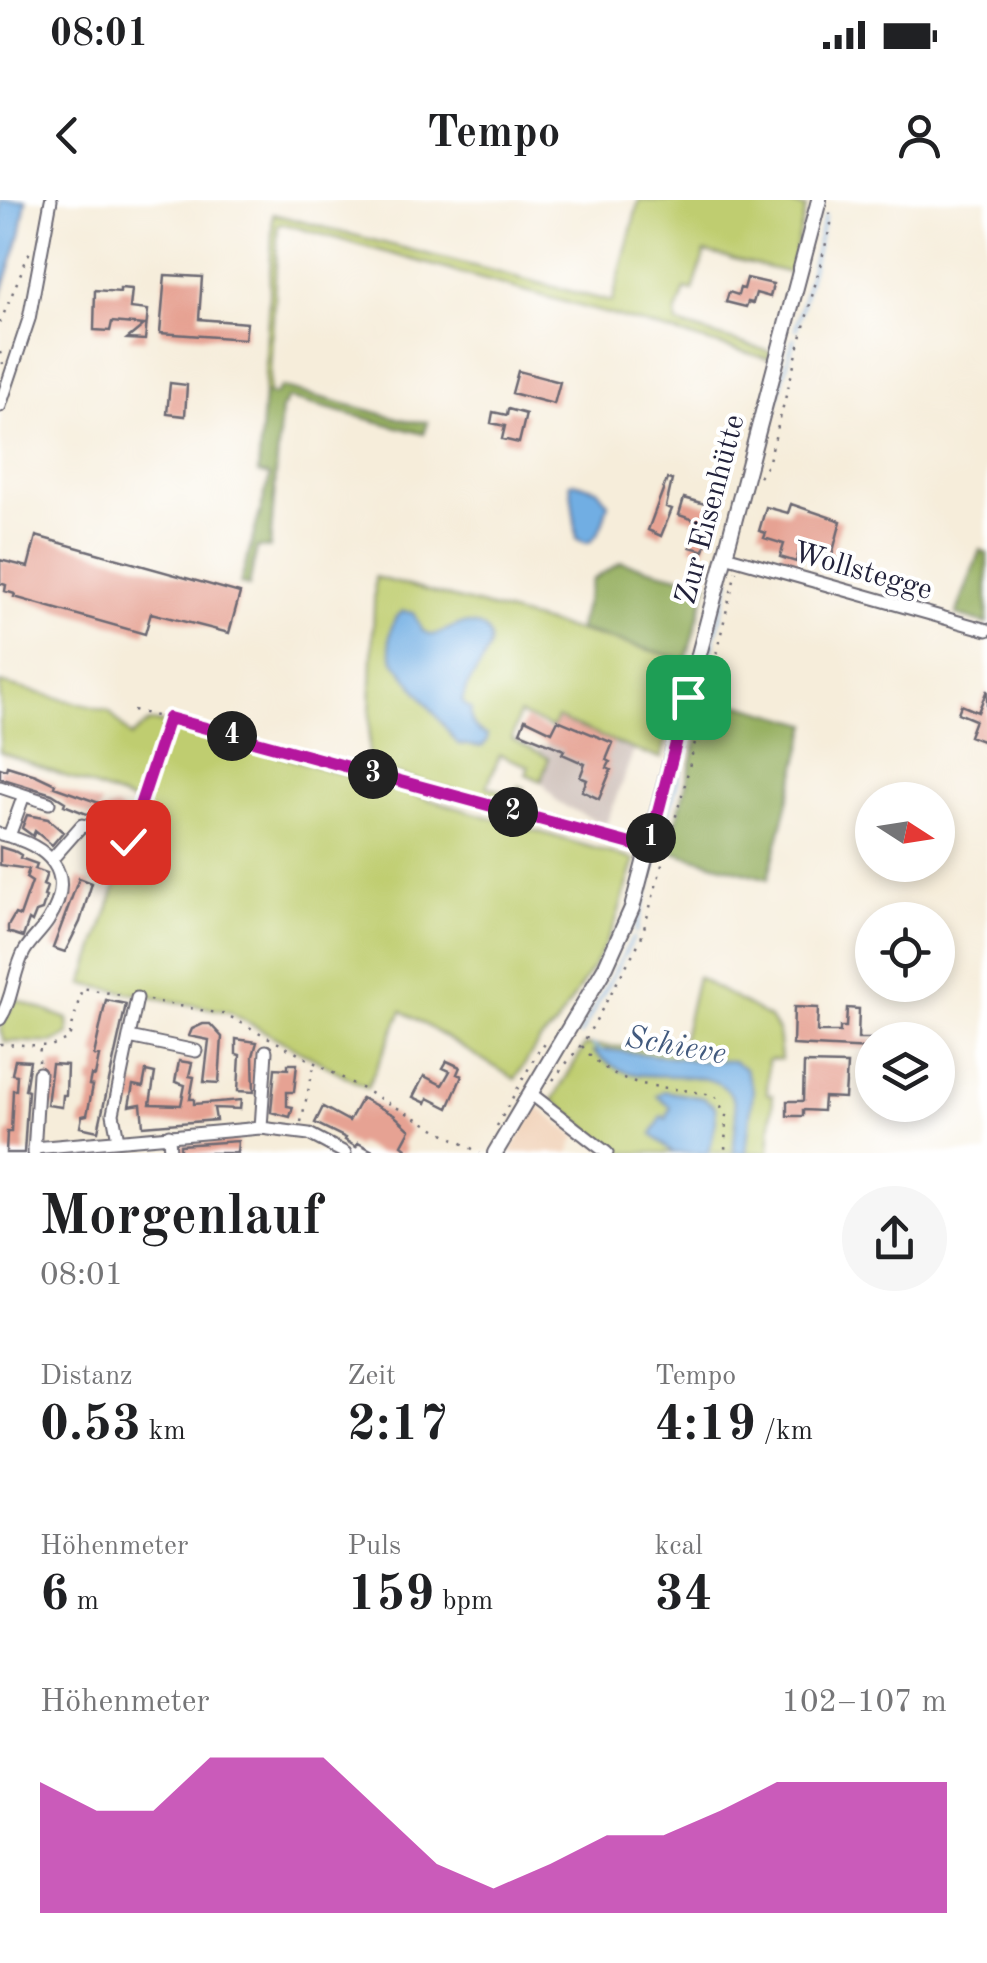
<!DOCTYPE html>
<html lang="de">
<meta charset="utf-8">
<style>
body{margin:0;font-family:"Old Standard TT",serif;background:#f6f6f6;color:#202124;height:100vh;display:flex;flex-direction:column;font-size:38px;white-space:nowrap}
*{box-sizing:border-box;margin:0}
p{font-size:32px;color:#757577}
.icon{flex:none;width:55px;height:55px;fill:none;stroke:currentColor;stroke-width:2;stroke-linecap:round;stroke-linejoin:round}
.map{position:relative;height:953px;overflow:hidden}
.details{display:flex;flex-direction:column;background:#fff;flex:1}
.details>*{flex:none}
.needle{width:65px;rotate:102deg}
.buttons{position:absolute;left:855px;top:582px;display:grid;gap:20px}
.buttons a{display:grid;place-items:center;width:100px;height:100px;border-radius:50%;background:#fff;box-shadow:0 5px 15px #0003;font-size:50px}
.pin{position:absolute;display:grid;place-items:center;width:85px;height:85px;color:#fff;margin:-42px;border-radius:20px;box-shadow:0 5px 15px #0006}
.km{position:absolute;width:50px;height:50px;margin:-25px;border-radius:50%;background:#222;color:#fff;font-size:28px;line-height:50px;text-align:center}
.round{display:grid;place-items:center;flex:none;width:105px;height:105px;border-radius:52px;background:#f6f6f6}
.summary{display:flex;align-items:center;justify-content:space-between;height:170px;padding:0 40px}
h1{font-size:55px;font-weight:600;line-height:75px}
.metrics{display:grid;grid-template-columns:repeat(3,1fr);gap:15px;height:170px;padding:10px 40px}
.metrics div{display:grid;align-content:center}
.metrics b{font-size:50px;font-weight:600}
.metrics small{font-size:28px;font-weight:400}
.metrics p{font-size:28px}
.chart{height:280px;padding:20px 40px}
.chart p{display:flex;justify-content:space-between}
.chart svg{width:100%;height:180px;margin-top:10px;fill:#b5179e;opacity:.7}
.status{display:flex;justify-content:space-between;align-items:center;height:70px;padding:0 50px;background:#fff;direction:ltr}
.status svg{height:28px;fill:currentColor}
header{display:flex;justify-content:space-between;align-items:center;height:130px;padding:0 40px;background:#fff;font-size:45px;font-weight:600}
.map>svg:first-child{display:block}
.built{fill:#f2d5bd}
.industrial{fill:#cfc1ba}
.green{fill:#bfcd6f;stroke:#707855;stroke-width:2.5}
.forest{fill:#97b062;stroke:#5c694e;stroke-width:2.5}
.water{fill:#71aee3;stroke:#4a688f;stroke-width:2.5}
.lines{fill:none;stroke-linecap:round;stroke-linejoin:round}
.stream{stroke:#71aee3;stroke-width:2.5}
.building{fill:#e6a293}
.minor-casing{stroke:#6c6973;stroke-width:15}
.tertiary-casing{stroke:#6c6973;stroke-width:18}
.path{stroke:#6c6973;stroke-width:2.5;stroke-dasharray:2.5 8;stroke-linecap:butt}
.minor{stroke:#fff;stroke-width:11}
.tertiary{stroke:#fff;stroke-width:14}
.route-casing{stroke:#fff;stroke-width:20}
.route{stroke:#b5179e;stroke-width:12}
.labels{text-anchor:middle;stroke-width:8;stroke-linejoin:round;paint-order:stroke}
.street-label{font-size:30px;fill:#22223b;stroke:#fff}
.water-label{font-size:32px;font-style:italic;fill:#425a7e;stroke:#fff}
</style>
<div class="status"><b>08:01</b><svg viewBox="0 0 49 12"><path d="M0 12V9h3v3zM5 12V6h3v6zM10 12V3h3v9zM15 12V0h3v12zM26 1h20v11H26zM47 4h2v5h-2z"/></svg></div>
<header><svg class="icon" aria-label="back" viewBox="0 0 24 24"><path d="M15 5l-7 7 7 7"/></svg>Tempo<svg class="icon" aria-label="person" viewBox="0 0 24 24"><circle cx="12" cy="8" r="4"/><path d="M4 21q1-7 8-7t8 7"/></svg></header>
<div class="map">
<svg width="987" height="953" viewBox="0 0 987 953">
<rect width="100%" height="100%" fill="#fff"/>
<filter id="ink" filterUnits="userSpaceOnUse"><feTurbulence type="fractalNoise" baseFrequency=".01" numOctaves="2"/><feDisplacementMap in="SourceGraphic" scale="20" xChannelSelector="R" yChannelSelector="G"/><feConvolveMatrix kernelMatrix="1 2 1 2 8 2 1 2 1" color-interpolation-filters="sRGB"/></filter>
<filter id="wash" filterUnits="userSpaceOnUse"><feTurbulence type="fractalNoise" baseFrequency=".0048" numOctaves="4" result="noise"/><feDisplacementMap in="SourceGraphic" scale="40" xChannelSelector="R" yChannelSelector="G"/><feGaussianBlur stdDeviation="2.25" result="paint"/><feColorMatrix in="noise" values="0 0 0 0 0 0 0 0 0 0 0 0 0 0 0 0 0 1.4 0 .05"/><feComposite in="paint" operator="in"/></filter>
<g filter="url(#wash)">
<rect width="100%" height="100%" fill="#f6edda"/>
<path class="built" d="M537,907L576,937L569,953H510Z"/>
<path class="industrial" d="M556,518L634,550L606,625L558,603L541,581L549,559L537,553L541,545L546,546Z"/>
<path class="green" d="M639,0H777L806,8L790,73L705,52L693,91L685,89L676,115L677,124L771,152L769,159L281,23L278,25L269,194L264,193L273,14L612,102Z
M375,377L686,460L661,558L634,550L557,518L552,528L519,514L512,539L549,558L541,581L526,574L529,566L500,555L487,586L513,596L518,586L524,588L516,608L368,566Z
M0,483L109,511L131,537L149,522L171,524L635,660L615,724L598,759L554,828L540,840L515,879L402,811L367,888L229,812L83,784L143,605L0,552Z
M697,777L770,818L778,831L781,859L768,860L767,894L773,895L769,953H617L553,900L585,845L680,850Z
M15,799L68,819L69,834L53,843L4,841L0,829Z"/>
<path class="forest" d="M281,187L409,221L428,222L424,234L288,198L281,209L270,348L257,347L249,386L240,384L270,276L258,273L264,193L275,195Z
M980,350L987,353V424L956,415Z
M621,362L708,383L686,460L578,430L592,380Z
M708,496L808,524L768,679L669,651Z"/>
<path class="water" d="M0,0H26L20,36L0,98Z
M574,282L597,289L608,303C605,316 600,338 587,343L577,339L570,283Z
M403,411L413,413L423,431L431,435C444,434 456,422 469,424C514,430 474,471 467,487C465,491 463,498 462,502L471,510C468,521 476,532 487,535V541L482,547L458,544L395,462C386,447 388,422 403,411Z
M610,850L702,861H733L745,868L753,890L746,953H734C733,937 738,920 735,905C726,865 663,880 635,874C617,871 606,862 593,851Z
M664,891L703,898L715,906L716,921L709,953H674L652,935L662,916L666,919L671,907L657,896Z"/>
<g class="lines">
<path class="stream" d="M796,129L825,16
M760,264L794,138
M662,640L730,379
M636,732L660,645
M580,835L633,738
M593,845L602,852"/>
</g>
<g id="blocks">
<path class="building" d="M165,75L202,77L199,119L247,123L245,139L160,133Z
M747,78L773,84L770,97L756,93L753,103L748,102L746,107L726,102L729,92L738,95L740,88L744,89Z
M120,88L132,89L130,108L148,110L145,140L127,139L144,125L112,122L110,131L94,130L95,90L120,92Z
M518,171L560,182L554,204L512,193Z
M170,183L187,185L185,216L167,214Z
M508,209L526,214L519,243L502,239L505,226L491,223L493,212L507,215Z
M667,279L672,280L666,307L672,309L661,336L648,330Z
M684,298L712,306L704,334L708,335L704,351L690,347L697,321L679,315Z
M791,304L841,321L832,355L800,347L796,362L780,357L784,344L764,338L766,333L759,331L766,307L788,313Z
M36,336L240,393L229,433L151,413L145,434L14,397L15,394L5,391L6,385L0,383V360L28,367Z
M987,490V543L969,536L975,520L958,513L961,505L978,512Z
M525,519L552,532L558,520L613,543L606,560L610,562L607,568L611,570L599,599L582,591L587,580L580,577L585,564L562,554L564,550L520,532Z
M7,566L36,575L55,584L54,587L102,604L97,615L114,607L118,608L130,618L127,626L112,624L64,605L65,602L52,594L0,578V568L6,570Z
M27,615L48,619L63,632L52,645L35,631L33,636L22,628Z
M0,647L16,652L21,655L20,658L37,664L35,669L47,673L43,685L47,687L44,696L46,697L42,710L36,712L32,722L29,720L23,737L8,732V726L15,714L20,716L32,682L26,678L29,669L0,665Z
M79,678L92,683L80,722L65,752L53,748Z
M106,800L126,804L98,931L80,927L82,916L87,915L93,886L89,885L91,875L95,876L99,856L94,855Z
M794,807L818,808L817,832H840V827H846L847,808L859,809L858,839H872V849L793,845Z
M203,824H210L222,837L219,883L204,882L209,840L189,836L192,829Z
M236,839L257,842L253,856L254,892L238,891L240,855L236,854Z
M15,860L30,861L25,890L28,891L24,953H6L7,932H11L13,890H16L17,875L12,874Z
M179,861L192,863L189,876L194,877L190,899H194V904L241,900L240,909L214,908L216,920L143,926L141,904L129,906L133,885L143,887L146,871L155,873L150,904L181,905L185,885L175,882Z
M447,861L460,867L457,874L462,876L448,908L428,898L426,903L413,897L424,876L442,885L450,871L443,868Z
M804,863L847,864L845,898L824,897L823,911L803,910V916H787V901H803Z
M52,864L67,865L66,895H63L62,907L47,905Z
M288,864H297L294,892H287V906L293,907L290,917L271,912L275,868L288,869Z
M362,898L394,915L410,930L402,945L406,948L403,953H377L358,943L356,947L345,940L346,938L315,923L323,907L349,921Z
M238,941L237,953H180V945Z"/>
</g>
</g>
<g filter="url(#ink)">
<use href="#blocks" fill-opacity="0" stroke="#6c6973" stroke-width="2.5"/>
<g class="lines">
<g class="minor-casing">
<path id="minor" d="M0,206L29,119L51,0
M725,356L987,430
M0,587L24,595
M0,634C48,645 79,672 48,721C41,732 30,741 24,752C13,773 13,799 0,819
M9,636L24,595L49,603
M52,659L82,625L128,641
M129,837L196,851
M530,893L607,953
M261,928L266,851
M169,935L170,953
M118,940L113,914L137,798
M34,948L261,928L309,934L345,953
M34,953L39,873"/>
</g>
<g class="tertiary-casing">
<path id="tertiary" d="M495,953L606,766L632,708L819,0"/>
</g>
<path class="path" d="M0,123L30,51
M0,152L3,164
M759,277L768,264L831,24L829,6
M133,510L639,645
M132,631L169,520
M149,800L227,815L480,953
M0,844L51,846L69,838L82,788L126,796
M582,846C623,895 659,882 715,896L726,915L725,953
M39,862L40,845
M553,880L585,840L641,739L685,584L736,371
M301,922L314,866
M497,926L542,844L545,846"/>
<use href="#minor" class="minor"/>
<use href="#tertiary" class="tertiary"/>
</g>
</g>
<g class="lines" filter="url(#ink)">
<g class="route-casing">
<path id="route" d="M128,642L169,518L638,646L651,639L688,497"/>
</g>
<use href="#route" class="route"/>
</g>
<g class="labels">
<g class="street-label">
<text transform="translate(709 309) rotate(-75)" y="10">Zur Eisenhütte</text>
<text transform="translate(863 370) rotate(16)" y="10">Wollstegge</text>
</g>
<g class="water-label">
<text transform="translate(676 844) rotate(10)" y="11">Schieve</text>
</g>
</g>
</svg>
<div class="buttons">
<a><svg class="needle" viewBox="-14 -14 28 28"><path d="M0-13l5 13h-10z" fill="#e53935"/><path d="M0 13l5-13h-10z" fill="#757577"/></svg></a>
<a><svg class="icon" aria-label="locate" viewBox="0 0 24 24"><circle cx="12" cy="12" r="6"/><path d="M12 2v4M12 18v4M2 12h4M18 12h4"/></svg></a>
<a><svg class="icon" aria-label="layers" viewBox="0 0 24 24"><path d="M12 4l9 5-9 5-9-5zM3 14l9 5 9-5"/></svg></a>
</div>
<div class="pin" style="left:688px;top:497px;background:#1e9e55"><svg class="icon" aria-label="arrive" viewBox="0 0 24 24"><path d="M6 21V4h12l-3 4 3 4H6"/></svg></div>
<div class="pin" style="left:128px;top:642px;background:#d93025"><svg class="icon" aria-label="check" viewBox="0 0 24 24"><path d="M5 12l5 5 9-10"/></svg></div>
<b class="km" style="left:651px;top:638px">1</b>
<b class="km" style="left:513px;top:612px">2</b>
<b class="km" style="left:373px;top:574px">3</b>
<b class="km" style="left:232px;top:536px">4</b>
</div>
<section class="details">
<div class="summary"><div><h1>Morgenlauf</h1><p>08:01</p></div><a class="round"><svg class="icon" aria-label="share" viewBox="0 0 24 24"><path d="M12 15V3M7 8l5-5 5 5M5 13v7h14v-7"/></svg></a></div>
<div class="metrics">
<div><p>Distanz</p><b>0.53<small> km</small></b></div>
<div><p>Zeit</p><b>2:17</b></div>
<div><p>Tempo</p><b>4:19<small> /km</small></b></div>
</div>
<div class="metrics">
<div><p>Höhenmeter</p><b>6<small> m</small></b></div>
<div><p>Puls</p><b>159<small> bpm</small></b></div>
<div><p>kcal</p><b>34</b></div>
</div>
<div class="chart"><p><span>Höhenmeter</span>102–107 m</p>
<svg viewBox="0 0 160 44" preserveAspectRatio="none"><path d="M0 44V12L10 19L20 19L30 6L40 6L50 6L60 19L70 32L80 38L90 32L100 25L110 25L120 19L130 12L140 12L150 12L160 12V44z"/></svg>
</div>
</section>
